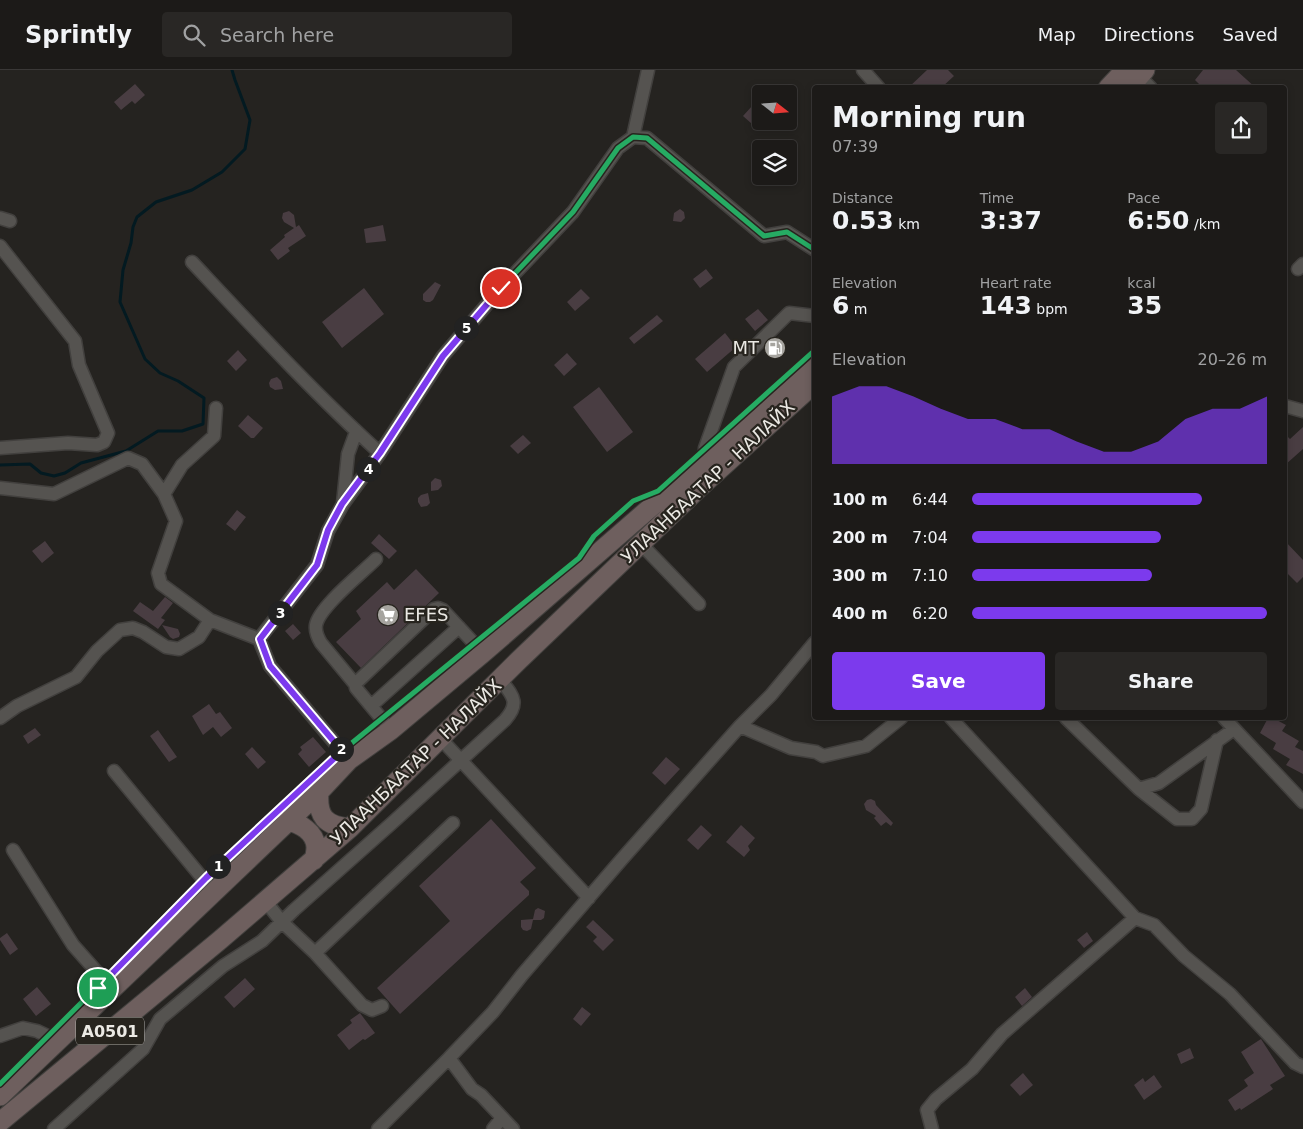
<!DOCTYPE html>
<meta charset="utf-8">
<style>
body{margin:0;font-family:"DejaVu Sans",sans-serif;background:#292725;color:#f1f3f6;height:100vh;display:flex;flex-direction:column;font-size:19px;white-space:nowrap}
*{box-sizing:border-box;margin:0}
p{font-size:16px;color:#a0a1a2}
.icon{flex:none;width:28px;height:28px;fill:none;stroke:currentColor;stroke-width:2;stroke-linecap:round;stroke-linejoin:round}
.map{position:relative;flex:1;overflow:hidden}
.drawer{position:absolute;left:812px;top:15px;width:475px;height:635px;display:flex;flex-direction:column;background:#1c1a18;border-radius:5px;box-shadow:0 2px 8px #0003,0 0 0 1px #3a3837}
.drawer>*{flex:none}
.needle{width:32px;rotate:107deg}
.tools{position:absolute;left:752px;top:15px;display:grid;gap:10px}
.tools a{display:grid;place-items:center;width:45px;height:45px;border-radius:5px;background:#1c1a18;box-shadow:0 2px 8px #0003,0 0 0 1px #3a3837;font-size:25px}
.pin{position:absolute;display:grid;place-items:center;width:42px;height:42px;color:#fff;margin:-21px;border:2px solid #fff;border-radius:50%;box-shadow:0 1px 5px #0007}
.km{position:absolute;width:25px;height:25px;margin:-12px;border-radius:50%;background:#222;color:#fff;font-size:14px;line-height:25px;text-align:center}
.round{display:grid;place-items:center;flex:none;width:52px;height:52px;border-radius:5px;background:#292725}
.headline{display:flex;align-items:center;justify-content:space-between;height:85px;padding:0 20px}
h1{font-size:28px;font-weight:800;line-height:38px}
.stats{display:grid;grid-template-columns:repeat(3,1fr);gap:8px;height:85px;padding:5px 20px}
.stats div{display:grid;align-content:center}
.stats b{font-size:25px;font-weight:800}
.stats small{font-size:14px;font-weight:400}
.stats p{font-size:14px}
.chart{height:140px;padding:10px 20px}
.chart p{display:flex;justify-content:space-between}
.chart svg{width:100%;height:90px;margin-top:5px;fill:#7c3aed;opacity:.7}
.action{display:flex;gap:10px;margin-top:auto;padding:10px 20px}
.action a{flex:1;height:58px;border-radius:5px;background:#7c3aed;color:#fff;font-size:20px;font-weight:800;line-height:58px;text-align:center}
.action a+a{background:#292725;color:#f1f3f6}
ul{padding:0 20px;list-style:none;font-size:16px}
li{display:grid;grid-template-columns:80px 60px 1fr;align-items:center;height:38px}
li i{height:12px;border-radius:6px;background:#7c3aed}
header{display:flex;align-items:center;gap:30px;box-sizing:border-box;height:70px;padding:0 25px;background:#1c1a18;border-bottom:1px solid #3a3837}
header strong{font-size:24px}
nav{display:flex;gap:28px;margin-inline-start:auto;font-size:18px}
.search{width:350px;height:45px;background:#292725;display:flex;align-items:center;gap:12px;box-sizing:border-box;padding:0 18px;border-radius:5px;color:#a0a1a2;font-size:19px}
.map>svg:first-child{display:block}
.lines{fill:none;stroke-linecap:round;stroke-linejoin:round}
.stream{stroke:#031a21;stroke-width:3}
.building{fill:#493d42}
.minor-casing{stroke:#42403e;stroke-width:15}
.highway-casing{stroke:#42403e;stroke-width:21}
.minor{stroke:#555350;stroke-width:12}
.highway{stroke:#6e5f5e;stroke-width:19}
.cycleway-casing{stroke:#27241e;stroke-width:8}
.cycleway{stroke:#26ab63;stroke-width:5}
.route-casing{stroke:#fff;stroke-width:10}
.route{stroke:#7c3aed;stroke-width:6}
.labels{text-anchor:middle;stroke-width:4.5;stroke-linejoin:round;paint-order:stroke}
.shield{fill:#27241e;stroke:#b0aea9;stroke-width:1}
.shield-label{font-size:16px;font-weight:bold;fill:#ebe9e4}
.poi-label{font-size:18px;fill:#ebe9e4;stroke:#27241e;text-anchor:end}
.street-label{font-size:18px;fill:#ebe9e4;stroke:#27241e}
</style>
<header>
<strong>Sprintly</strong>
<div class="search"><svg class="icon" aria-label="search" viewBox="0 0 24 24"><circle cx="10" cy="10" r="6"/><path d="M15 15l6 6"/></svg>Search here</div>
<nav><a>Map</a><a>Directions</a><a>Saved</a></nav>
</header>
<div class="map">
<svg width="1303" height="1059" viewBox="0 0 1303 1059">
<rect width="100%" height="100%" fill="#252320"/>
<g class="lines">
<path class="stream" d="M0,395L30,394L41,403L54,406L65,403L81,393L126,381L158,361H182L203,354L204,328L178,311L160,303L145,289L120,232L123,200L131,173L133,157L137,147L156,132L192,120L222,102L245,79L250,50L235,10L232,0"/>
</g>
<path class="building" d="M927,0H948L954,6L941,18H908Z
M1203,0H1236L1256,18H1203L1195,10Z
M135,14L145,25L135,34L132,31L121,40L114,32Z
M752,36L761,43L752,54L743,46Z
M680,139L684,142L685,148L681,152L673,151L674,143Z
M289,141L294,145L296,157L299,155L306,166L288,178L290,181L278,190L270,180L285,167L284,165L294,158L284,152L282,148L283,143Z
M383,155L386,171L366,173L364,159Z
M706,199L713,208L700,218L693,209Z
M435,212L441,215L433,230L430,232H426L423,230V224Z
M364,218L384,244L342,278L322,252Z
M581,219L590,228L575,241L567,232Z
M758,239L768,250L755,261L745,249Z
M657,245L663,251L634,274L629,268Z
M725,263L736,277L707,302L695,289Z
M238,280L247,290L236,301L227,291Z
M567,283L577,294L564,306L554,295Z
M277,307L281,311L283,319L275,320L270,317L269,313L271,309Z
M599,317L633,362L607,382L573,337Z
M248,345L263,358L254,368H251L238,356Z
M1303,357V379L1285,395V364L1290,369Z
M523,365L531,373L518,384L510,376Z
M435,408L441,410L442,416L438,420L431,421V412Z
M428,423L430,433L427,436L421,437L418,432V428L421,425Z
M237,440L246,447L235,461L226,454Z
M379,464L397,481L389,489L371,473Z
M45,471L54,483L42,493L32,481Z
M1285,471L1303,490V507L1297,513L1285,501Z
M416,499L439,523L361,598L336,572L361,549L356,541L387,512L394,520Z
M165,527L173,533L161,548L165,550L158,559L133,541L140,532L153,541Z
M293,554L301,563L293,570L285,561Z
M162,555L178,559L180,564L179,567L173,569L170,567Z
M209,634L216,644L220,642L232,658L221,667L213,657L203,665L192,646Z
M1268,648H1273L1286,655L1282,661L1299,671L1295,677L1303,681V704L1286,695L1290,689L1273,679L1276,673L1260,663Z
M35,658L41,665L28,674L23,666Z
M158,660L177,687L169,692L150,666Z
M313,667L326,682L309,697L298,684L302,680L300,677Z
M252,677L266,692L258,699L245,684Z
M666,687L680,699L665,715L652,703Z
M867,730L871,729L875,731L876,735L893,753L891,756L886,752L881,756L874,748L876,746L866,740L864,734Z
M491,749L536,798L520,812L529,821V825L400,944L377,918L450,851L419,816Z
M701,755L712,765L698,780L687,770Z
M741,755L755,768L748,776L750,780L744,787L726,772Z
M538,838L545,841L544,848L541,850H533L531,859L527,861L523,860L521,857V850L533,849L535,840Z
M593,850L614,870L603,881L593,871L597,867L586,857Z
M1087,862L1093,871L1084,878L1077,870Z
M7,863L18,879L10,885L0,870V868Z
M245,908L255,919L234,938L224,927Z
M37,917L51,934L36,946L23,929Z
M1025,918L1032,927L1022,936L1015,927Z
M582,937L591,944L581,956L573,949Z
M360,943L375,963L365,970L363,969L349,980L337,965L352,953L350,950Z
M1261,969L1285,1006L1270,1015L1273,1019L1241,1040L1240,1038L1235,1041L1228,1030L1248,1016L1244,1010L1254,1003L1241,982Z
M1190,978L1194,988L1181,994L1177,984Z
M1023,1003L1033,1015L1020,1026L1010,1015Z
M1154,1005L1162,1017L1144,1030L1134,1015L1143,1008L1145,1012Z"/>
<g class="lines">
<g class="minor-casing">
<path id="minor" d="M863,0L879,18
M1139,6L1151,18
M633,67L648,0
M0,148L10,151
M0,176L75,271L79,295L108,363L104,372L97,375L68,373L0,378
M192,192C253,257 314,323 380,383
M1298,199L1303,194
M1285,336L1303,341
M704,391L705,378L734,297L789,243L815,246
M0,418L54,424L128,388L142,394L164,424L176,451L158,503L161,514L210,550L259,569L270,596L349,690
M164,424L182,395L214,366L216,338
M343,433L348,384L356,362
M641,474L699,534
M259,569L317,495L328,461L343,434L380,383L443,286L501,218L573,142L618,78L633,67L647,68L764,166L787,162L815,180
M355,614L321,573C318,568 315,561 316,555C319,537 362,503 376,489
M371,636L459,557
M0,648L17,636L76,607L97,581L120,560L133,558L143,562L166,577L179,579L199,567L210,550
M951,648L1135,848L1154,855L1184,886L1230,924L1295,993L1303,997
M1066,648L1139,719L1159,713L1234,659
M1224,648L1303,732
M740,656L791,678L816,682L823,686L866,676L901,648
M391,660L356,618L355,614L434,539L438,538L443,540L483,583
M441,669L589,828
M114,701L213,821
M1139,719L1177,749H1192L1201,739L1217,670
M13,780L73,875L112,919
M266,832L282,852L315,883L362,935L372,940L382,936
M315,883L453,753
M0,966L23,958L37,961L58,971
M54,1059L143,979L160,949L223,896L262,871L294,840L392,753L505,650C521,632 512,625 500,609
M378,1059L449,988
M493,1059L502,1048
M513,1059L481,1025L472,1019L449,988L493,942L522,905L622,789L740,656L771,625L815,572
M932,1059L927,1040L936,1029L972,999L1002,964L1135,848"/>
</g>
<g class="highway-casing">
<path id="highway" d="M1108,18L1125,0
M1129,18L1145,0
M319,722C317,746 325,756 350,758
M287,751C300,753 315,762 316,777C316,781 315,786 314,790
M0,1026L319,722L349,690L391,660L483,583L688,405L815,292
M0,1052L220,870L350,758L518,591L700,417L815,313"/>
</g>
<use href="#minor" class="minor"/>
<use href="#highway" class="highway"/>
<g class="cycleway-casing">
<path id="cycleway" d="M259,569L317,495L328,461L343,434L380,383L443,286L501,218L573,142L618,78L633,67L647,68L764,166L787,162L815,180
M0,1014L174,840L240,776L342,681L579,488L594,466L633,431L658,421L815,280"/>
</g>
<use href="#cycleway" class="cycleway"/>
</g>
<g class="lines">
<g class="route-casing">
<path id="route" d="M98,918L206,808L342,681L270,596L260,569L317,495L328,460L342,434L380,383L443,286L501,218"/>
</g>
<use href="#route" class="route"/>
</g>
<defs>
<g id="fuel-disc" transform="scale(1.125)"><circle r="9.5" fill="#a6a49f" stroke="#27241e"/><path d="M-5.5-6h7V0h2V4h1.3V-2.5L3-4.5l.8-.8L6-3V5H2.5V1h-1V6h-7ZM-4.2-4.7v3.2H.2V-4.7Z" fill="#fff"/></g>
<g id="supermarket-disc" transform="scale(1.125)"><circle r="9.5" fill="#a6a49f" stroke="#27241e"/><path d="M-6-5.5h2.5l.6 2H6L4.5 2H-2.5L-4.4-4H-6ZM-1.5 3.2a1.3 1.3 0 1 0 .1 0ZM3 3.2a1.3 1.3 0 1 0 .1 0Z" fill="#fff"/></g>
</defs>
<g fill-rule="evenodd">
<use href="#fuel-disc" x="775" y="278"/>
<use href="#supermarket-disc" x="388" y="545"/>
</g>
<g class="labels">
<rect class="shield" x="76" y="947.5" width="68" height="27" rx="4"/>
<g class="shield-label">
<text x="110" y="967">A0501</text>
</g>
<g class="poi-label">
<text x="759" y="284">MT</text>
<text x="404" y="551" text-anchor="start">EFES</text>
</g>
<g class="street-label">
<text transform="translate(708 412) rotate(-43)" y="6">УЛААНБААТАР - НАЛАЙХ</text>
<text transform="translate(416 692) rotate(-44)" y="6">УЛААНБААТАР - НАЛАЙХ</text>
</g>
</g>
</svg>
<div class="tools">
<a><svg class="needle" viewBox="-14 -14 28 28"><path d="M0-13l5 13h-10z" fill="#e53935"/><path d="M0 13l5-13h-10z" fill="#a0a1a2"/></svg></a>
<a><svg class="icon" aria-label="layers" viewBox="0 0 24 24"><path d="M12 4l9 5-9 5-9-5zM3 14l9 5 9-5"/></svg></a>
</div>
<div class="pin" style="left:98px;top:918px;background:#1e9e55"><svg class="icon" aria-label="arrive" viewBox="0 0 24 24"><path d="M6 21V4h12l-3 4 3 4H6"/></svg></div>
<div class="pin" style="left:501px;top:218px;background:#d93025"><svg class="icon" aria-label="check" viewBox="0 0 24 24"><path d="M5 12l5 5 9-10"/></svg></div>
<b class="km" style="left:218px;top:796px">1</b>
<b class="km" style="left:341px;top:679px">2</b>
<b class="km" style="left:280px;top:543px">3</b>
<b class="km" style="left:368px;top:399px">4</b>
<b class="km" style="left:466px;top:258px">5</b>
<section class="drawer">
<div class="headline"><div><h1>Morning run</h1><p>07:39</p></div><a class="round"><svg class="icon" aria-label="share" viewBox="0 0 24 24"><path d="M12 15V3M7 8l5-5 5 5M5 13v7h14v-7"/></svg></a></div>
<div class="stats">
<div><p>Distance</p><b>0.53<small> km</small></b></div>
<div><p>Time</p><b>3:37</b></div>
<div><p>Pace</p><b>6:50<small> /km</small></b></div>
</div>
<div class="stats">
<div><p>Elevation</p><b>6<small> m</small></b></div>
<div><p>Heart rate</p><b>143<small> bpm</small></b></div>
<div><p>kcal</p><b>35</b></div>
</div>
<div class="chart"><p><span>Elevation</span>20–26 m</p>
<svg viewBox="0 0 160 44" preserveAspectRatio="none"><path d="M0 44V11L10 6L20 6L30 11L40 17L50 22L60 22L70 27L80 27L90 33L100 38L110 38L120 33L130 22L140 17L150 17L160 11V44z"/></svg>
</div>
<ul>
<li><b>100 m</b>6:44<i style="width:78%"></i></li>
<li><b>200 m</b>7:04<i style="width:64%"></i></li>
<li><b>300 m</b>7:10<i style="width:61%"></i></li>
<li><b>400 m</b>6:20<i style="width:100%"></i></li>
</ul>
<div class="action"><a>Save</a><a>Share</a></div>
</section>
</div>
